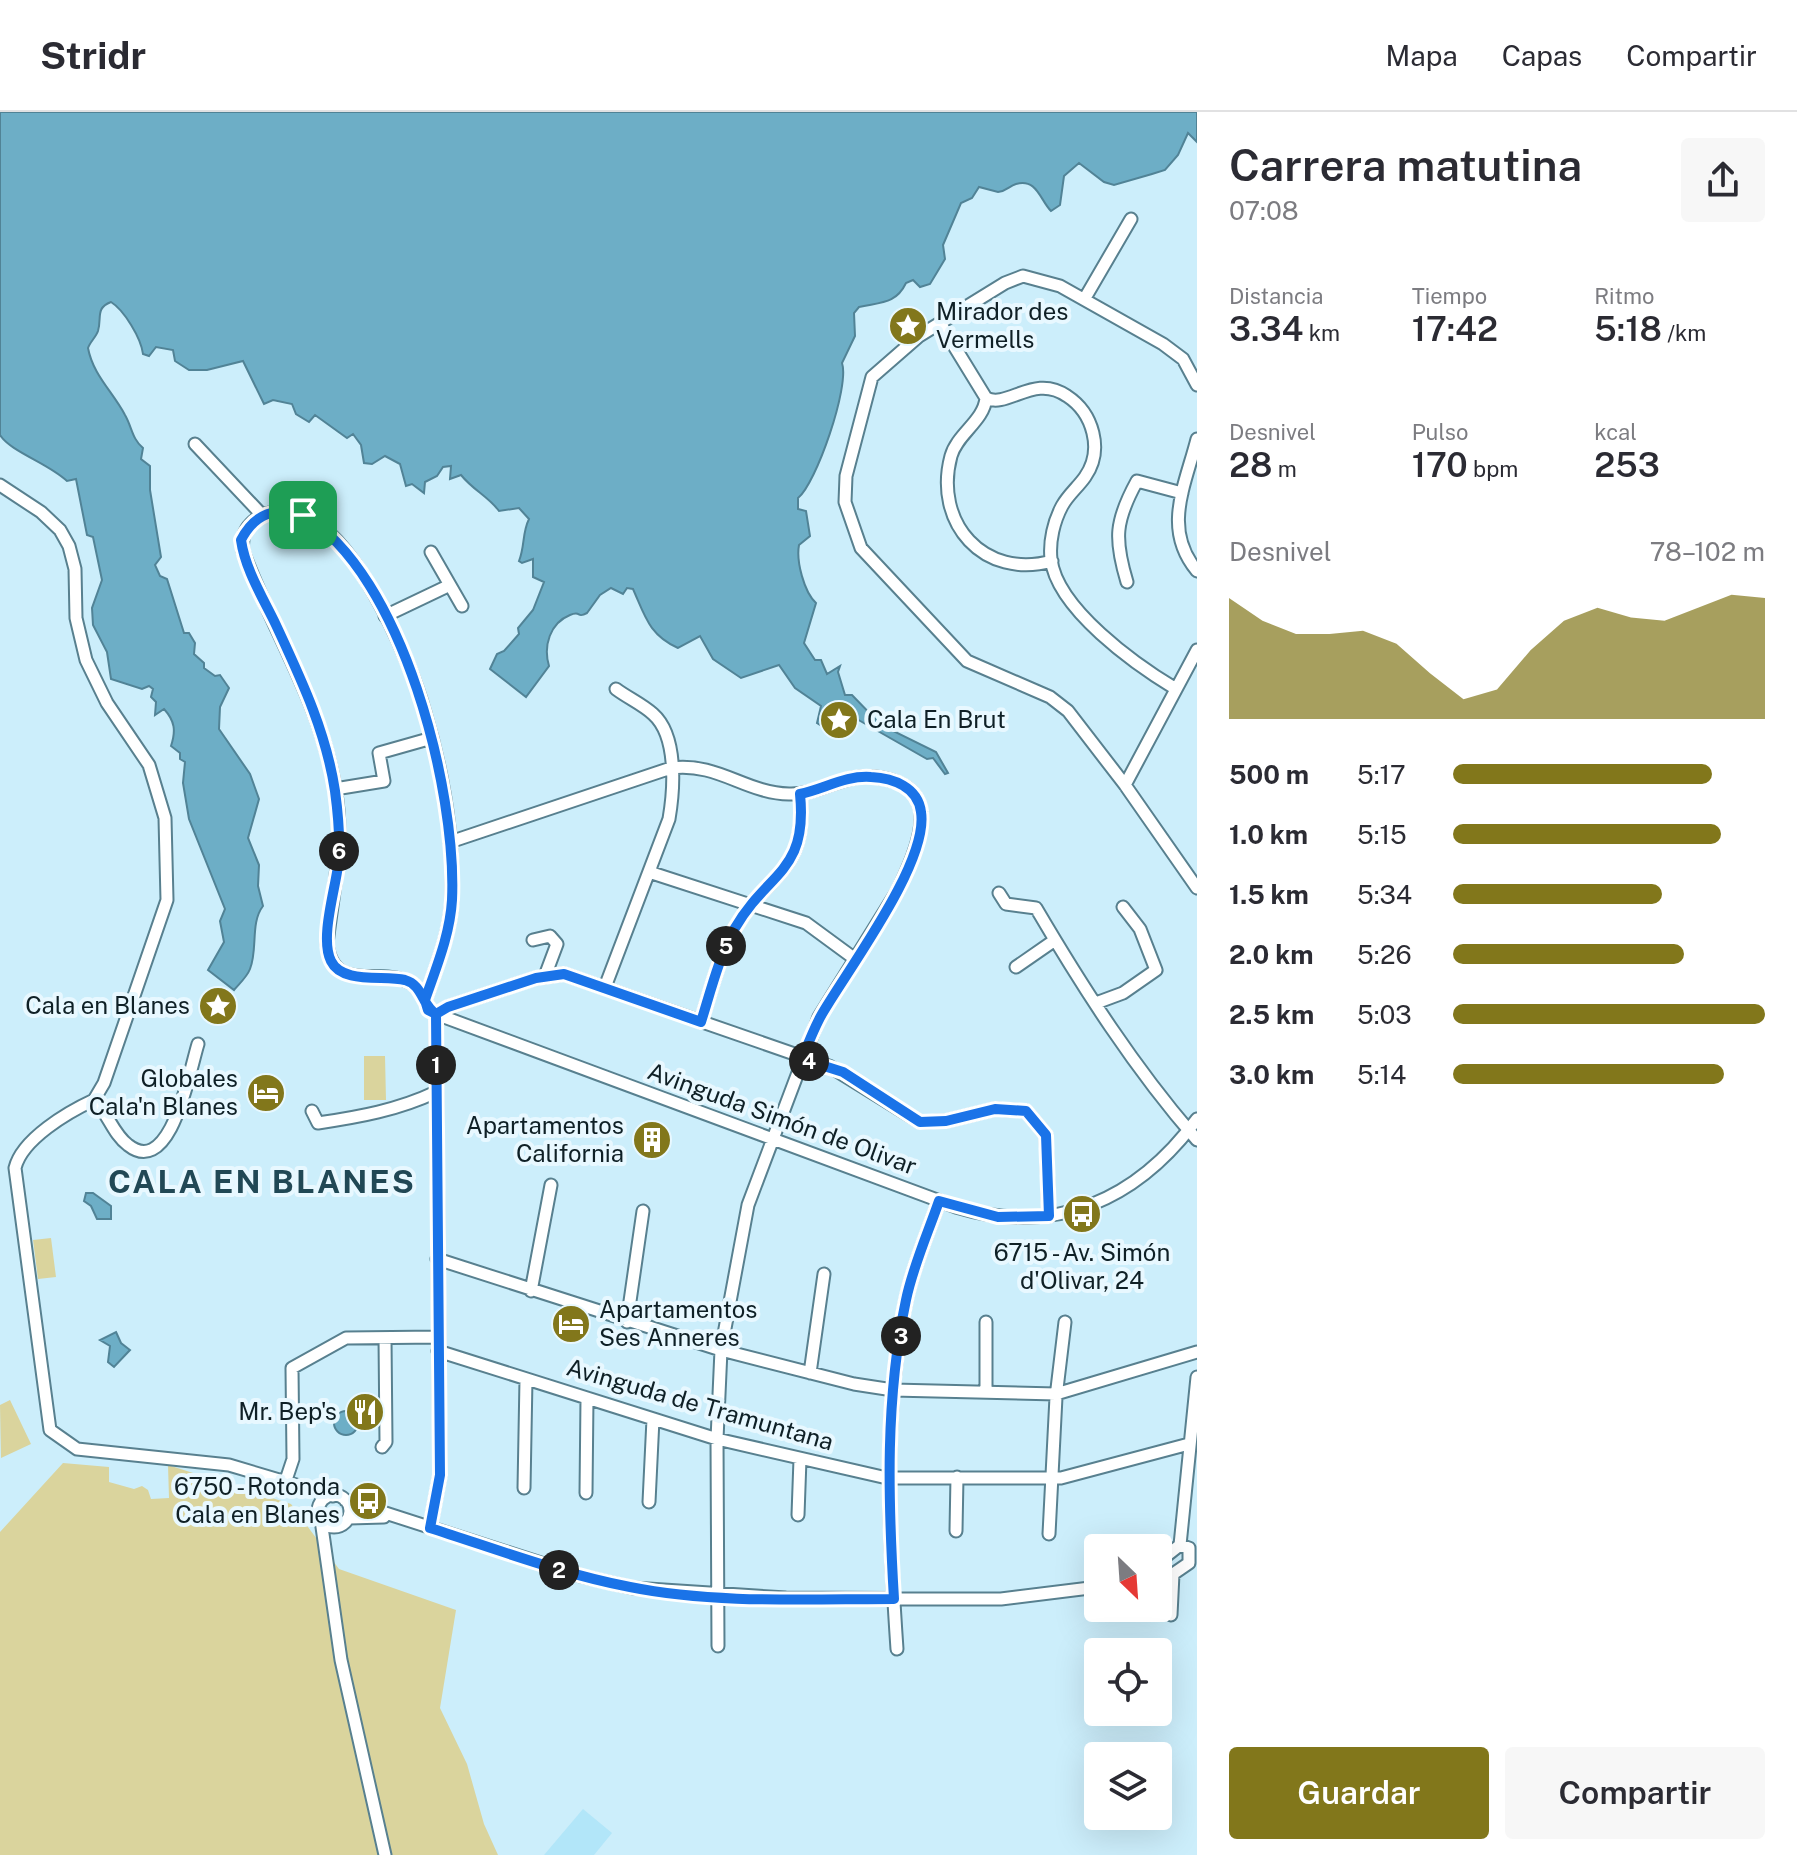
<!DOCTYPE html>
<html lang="es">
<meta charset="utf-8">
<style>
body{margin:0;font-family:"Public Sans",sans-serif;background:#f7f7f7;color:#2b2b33;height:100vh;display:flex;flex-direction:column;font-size:30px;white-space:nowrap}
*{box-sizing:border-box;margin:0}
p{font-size:26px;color:#7c7c81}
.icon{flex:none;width:44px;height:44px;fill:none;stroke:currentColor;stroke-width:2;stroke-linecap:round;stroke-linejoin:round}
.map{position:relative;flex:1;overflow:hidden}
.panel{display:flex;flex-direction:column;background:#fff;width:600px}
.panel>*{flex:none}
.needle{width:52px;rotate:155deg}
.fabs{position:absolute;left:1084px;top:1422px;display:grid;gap:16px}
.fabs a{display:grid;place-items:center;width:88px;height:88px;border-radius:8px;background:#fff;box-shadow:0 8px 32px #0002;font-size:40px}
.pin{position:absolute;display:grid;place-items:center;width:68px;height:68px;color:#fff;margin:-34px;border-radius:16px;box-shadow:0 4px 12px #0006}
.km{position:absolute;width:40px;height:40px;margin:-20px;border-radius:50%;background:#222;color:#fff;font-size:22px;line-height:40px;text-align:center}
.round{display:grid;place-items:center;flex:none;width:84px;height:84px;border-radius:8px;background:#f7f7f7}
.overview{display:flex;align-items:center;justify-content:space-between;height:136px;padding:0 32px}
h1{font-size:44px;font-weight:600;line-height:60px}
.metrics{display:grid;grid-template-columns:repeat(3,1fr);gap:12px;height:136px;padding:8px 32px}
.metrics div{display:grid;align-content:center}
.metrics b{font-size:34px;font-weight:600}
.metrics small{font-size:22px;font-weight:400}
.metrics p{font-size:22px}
.chart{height:224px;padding:16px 32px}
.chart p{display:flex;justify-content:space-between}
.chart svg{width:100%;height:144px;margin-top:8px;fill:#82771b;opacity:.7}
.cta{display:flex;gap:16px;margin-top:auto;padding:16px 32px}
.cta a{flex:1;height:92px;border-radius:8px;background:#82771b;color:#fff;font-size:32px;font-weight:600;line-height:92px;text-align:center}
.cta a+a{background:#f7f7f7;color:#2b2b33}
ul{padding:0 32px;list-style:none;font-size:26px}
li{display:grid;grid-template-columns:128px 96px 1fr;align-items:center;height:60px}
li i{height:20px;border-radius:10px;background:#82771b}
header{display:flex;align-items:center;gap:48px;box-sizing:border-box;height:112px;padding:0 40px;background:#fff;border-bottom:2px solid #e1e1e2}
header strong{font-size:38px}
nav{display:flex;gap:44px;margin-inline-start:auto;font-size:28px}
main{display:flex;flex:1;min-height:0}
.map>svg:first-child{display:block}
.built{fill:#b2e6f9}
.green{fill:#dad49d}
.water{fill:#6daec6;stroke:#518396;stroke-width:2}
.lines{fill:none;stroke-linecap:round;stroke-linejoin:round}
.minor-casing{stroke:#58808f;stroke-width:15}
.minor{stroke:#fff;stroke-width:11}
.route-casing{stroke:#fff;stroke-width:16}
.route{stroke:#1a73e8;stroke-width:10}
.labels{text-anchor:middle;stroke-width:8;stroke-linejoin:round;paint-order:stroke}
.poi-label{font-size:24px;fill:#0f2026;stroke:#e8f8ff;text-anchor:end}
.street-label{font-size:24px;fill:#0f2026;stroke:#e8f8ff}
.district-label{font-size:32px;font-weight:bold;letter-spacing:2px;fill:#214855;stroke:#e8f8ff}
</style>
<header>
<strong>Stridr</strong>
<nav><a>Mapa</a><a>Capas</a><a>Compartir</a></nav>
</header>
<main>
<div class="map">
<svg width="1197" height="1743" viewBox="0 0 1197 1743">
<rect width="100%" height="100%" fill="#cceefb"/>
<path class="built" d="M583,1697L612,1721L594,1743H544Z"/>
<path class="green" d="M364,944H385L386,988H364Z
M51,1126L56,1165L38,1167L33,1128Z
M10,1288L31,1332L1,1346L0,1293Z
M63,1351L109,1355V1370L134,1377L142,1374L148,1378L151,1387L169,1386L168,1353L291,1392L339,1457L456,1498L440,1596L467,1652L484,1712L498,1743H0V1420Z"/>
<path class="water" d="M0,0H1197V30L1188,21L1178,43L1165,58L1152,62L1114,73L1104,70L1079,51L1064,64L1060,93L1051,99C1040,88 1037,66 1016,72C1009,74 1007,79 998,80L979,75L972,86L961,91L943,133L945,147L930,172L920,175L913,168L906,171C896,192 881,190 859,195L854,201L855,224L842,251C850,274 816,372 798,386V397L806,399L810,424L799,433C796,449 804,480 816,491L804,531L815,548H821L827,562L840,554L838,560L845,583H852L881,613L936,640L948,661L945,662L933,646L927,647L848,602L822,614L817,611L821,594L795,576L779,553L741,566L713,547L700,524L678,536C649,523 645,504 633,477L627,476L623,482L611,476L600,483L587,501C576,507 582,498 570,503C550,511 543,534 549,554L526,585L490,557L497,542L504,539L519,522L518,516L533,498L544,470L533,465V447L522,451L519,449C525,434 522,421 529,407L519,396L499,399C488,384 474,379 461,363L450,367L451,354L443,355L437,364L425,370L424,381L412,372L406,374L400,352L385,344L372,352L364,351L361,333L353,322L347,326L315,303L309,310L296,302L292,292L273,288L264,292L243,249L207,258H189L175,249L173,238L156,235L149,244L143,242C141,226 124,198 111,190C95,196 102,206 98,219C96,225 90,230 88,236C93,263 113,280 125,303C132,315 132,327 143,336L141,347L150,354V378L161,445L155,453L160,464L167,467L184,521H189L195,531L194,542L204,551V556L215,564L220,563L229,576L220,595L219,617L250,662L259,687L248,726L259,753L258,774L263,794C250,811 258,837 250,857C247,865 239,872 234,878L208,858L224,830L220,809L225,797L189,707L183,671L185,650L180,647V641L171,634C176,619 175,609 164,597L155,603L156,590L151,585L153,577L149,574L142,577L111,567L107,540L93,513L92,496L102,468L93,425L87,423L76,367L67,369C48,351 11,340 0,323Z
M86,1081H93L111,1094V1107H97L91,1094L84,1089Z
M116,1220L121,1231L130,1238L114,1255L108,1250L110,1234L100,1228Z
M334 1311a12 12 0 1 1 24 0a12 12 0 1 1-24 0Z"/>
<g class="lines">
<g class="minor-casing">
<path id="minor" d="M1085,186L1131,107
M940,211L986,286C1008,297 1034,261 1067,284C1093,301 1104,338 1085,365C1078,375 1068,383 1062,394C1054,409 1049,429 1051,447C1057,497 1136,553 1176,577
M1197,273L1183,247L1163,232L1060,174L1023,164L1005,171L919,224L872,265L846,364L845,390L861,436L967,549L1050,585L1068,599L1125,673L1197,776
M986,286C984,309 957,322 951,344C933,411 984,468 1052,449
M1197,327C1185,374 1162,417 1197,459
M195,332L262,403
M0,373L41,400L60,418L69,434L75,457L76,506L86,548L107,591L149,653L165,706L167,788L104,971L94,988
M431,440L462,494
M1127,470C1114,427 1115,409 1137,369L1182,381
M385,504L450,473
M1125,673L1197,538
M335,677L384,669L379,641L432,626
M450,730L671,656C718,650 745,681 789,682C812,683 832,670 854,666C867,663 884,665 896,670C943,687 912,747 898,778L819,905L748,1093L721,1238L717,1327L718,1534
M649,760L806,811L855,847
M999,781L1006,792L1036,796C1083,876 1135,957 1197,1028
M533,828L550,824L557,832L545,864
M1016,855L1055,828
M605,875L669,707C674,678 678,624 653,602C642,592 628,586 616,577
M425,888C436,856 450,822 452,788C454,726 443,661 425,601C411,549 348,398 284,399C261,399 239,413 243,439C275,526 329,603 338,698C342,743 332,787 327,832C334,882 377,855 409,870C424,876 423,895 436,902L956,1095C1056,1125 1137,1088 1197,1007
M1096,891L1123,881L1156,858L1140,817L1123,795
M436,902L448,895L536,866L564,862L829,954L920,1010L946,1009L995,997L1026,999L1046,1023L1049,1104
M701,910C711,878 719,845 735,816C768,759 808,762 800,682
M94,988C68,1000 22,1027 15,1056L50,1318L77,1337L229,1353L333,1384
M94,988C108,1001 113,1022 128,1033C171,1067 190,957 198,932
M312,999L318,1011C359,1005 398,998 436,980
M437,1147L721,1238L854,1272L893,1278L1056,1282L1197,1240
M531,1179L551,1073
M627,1210L643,1099
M986,1210V1280
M438,1239L717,1327L887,1366H1061L1189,1332
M810,1261L824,1162
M382,1335L386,1330L385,1226
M285,1371L293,1347L292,1256L346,1226L438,1225
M524,1376L526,1267
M586,1381L587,1286
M318 1399a16 16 0 1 1 32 0a16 16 0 1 1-32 0Z
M345,1388L581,1464L633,1476L786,1486L1001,1487L1098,1475
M649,1390L653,1307
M798,1403L800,1347
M349,1406L384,1405
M321,1408L341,1548L385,1743
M430,1416L440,1363L436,902
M956,1419L957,1365
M1049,1422L1056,1285L1065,1210
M1180,1433L1197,1265
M1180,1433L1189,1436V1451L1173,1462L1166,1461L1161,1448Z
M1171,1503L1173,1462
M897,1537C889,1420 882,1304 906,1188C913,1154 928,1121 939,1089"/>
</g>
<use href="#minor" class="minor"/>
</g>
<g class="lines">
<g class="route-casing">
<path id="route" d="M303,403C403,462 457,679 452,788C450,823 436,856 425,888L428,898L436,902L440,1363L430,1416C496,1437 562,1462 630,1475C715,1492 807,1487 894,1487C888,1386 885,1287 906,1188C913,1154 928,1121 939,1089L998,1105L1049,1104L1046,1023L1026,999L995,997L946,1009L920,1010L843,960L802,947C808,932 814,916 822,902C848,857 929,750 921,700C918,675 893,666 871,665C846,663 824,677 800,682C808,761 768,759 735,816C719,845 711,878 701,910L564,862L536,866L448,895L436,902C422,894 423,873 405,868C383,863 342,872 331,849C319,825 337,773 339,746C340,724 338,701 335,679C326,619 301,567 276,513C263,486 245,457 241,428C255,401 275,395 303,403"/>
</g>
<use href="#route" class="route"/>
</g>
<defs>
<g id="sight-disc" transform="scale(2)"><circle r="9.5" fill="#82771b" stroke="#e8f8ff"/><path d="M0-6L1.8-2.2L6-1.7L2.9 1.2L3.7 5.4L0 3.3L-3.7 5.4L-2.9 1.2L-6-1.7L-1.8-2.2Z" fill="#fff"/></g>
<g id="hotel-disc" transform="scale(2)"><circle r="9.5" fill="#82771b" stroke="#e8f8ff"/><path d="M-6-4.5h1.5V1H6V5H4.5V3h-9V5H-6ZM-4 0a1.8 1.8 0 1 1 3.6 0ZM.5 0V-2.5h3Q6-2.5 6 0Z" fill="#fff"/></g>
<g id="building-disc" transform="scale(2)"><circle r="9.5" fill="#82771b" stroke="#e8f8ff"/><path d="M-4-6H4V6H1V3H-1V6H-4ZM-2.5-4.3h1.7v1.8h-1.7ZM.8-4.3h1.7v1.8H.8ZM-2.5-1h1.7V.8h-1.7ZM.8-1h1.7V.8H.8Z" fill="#fff"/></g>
<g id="bus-disc" transform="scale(2)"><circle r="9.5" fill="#82771b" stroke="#e8f8ff"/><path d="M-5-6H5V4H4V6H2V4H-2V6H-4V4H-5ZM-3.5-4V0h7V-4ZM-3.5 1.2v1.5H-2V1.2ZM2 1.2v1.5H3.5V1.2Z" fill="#fff"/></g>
<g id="restaurant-disc" transform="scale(2)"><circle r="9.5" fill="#82771b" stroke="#e8f8ff"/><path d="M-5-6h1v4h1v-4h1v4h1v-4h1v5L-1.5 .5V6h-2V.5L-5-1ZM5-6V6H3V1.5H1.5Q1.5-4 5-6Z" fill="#fff"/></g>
</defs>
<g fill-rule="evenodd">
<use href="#sight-disc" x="908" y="214"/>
<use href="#sight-disc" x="839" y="608"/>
<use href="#sight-disc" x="218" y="894"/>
<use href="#hotel-disc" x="266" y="981"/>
<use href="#building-disc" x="652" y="1028"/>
<use href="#bus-disc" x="1082" y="1102"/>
<use href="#hotel-disc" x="571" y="1212"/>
<use href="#restaurant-disc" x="365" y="1300"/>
<use href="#bus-disc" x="368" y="1389"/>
</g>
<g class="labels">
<g class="poi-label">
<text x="936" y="208" text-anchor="start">Mirador des<tspan x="936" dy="28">Vermells</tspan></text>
<text x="867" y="616" text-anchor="start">Cala En Brut</text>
<text x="190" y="902">Cala en Blanes</text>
<text x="238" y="975">Globales<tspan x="238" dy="28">Cala'n Blanes</tspan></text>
<text x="624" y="1022">Apartamentos<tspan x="624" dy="28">California</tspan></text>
<text x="1082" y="1149" text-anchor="middle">6715 - Av. Simón<tspan x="1082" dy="28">d'Olivar, 24</tspan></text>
<text x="599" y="1206" text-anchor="start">Apartamentos<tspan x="599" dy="28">Ses Anneres</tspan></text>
<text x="337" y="1308">Mr. Bep's</text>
<text x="340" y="1383">6750 - Rotonda<tspan x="340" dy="28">Cala en Blanes</tspan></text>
</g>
<g class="street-label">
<text transform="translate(782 1007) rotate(20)" y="8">Avinguda Simón de Olivar</text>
<text transform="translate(700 1293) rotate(16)" y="8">Avinguda de Tramuntana</text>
</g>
<g class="district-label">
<text x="262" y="1081">CALA EN BLANES</text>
</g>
</g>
</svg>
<div class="fabs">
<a><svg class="needle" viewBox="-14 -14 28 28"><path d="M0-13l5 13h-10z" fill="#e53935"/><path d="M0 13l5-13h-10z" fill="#7c7c81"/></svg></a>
<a><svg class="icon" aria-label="locate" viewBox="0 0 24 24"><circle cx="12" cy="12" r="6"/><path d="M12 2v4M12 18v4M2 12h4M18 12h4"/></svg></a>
<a><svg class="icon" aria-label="layers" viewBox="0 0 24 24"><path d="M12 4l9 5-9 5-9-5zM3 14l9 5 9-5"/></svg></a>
</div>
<div class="pin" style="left:303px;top:403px;background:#1e9e55"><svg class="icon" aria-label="arrive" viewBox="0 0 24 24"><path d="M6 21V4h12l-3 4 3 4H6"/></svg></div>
<b class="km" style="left:436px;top:953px">1</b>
<b class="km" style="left:559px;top:1458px">2</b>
<b class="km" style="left:901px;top:1224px">3</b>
<b class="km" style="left:809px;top:949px">4</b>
<b class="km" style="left:726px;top:834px">5</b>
<b class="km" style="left:339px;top:739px">6</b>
</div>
<section class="panel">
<div class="overview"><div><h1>Carrera matutina</h1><p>07:08</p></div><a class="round"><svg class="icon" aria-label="share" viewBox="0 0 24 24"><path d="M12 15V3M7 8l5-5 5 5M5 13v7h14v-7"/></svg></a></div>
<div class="metrics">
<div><p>Distancia</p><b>3.34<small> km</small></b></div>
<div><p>Tiempo</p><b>17:42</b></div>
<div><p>Ritmo</p><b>5:18<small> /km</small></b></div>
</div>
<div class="metrics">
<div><p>Desnivel</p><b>28<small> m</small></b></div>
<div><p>Pulso</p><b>170<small> bpm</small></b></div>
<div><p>kcal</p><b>253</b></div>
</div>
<div class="chart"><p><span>Desnivel</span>78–102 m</p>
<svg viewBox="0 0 160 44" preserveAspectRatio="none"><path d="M0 44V7L10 14L20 18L30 18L40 17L50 21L60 30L70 38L80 35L90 23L100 14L110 10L120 13L130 14L140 10L150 6L160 7V44z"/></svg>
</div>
<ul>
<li><b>500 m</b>5:17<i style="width:83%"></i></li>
<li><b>1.0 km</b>5:15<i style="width:86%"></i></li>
<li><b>1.5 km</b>5:34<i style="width:67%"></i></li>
<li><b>2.0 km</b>5:26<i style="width:74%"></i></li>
<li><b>2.5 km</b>5:03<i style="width:100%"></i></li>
<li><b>3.0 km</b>5:14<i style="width:87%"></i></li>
</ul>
<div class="cta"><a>Guardar</a><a>Compartir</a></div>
</section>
</main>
